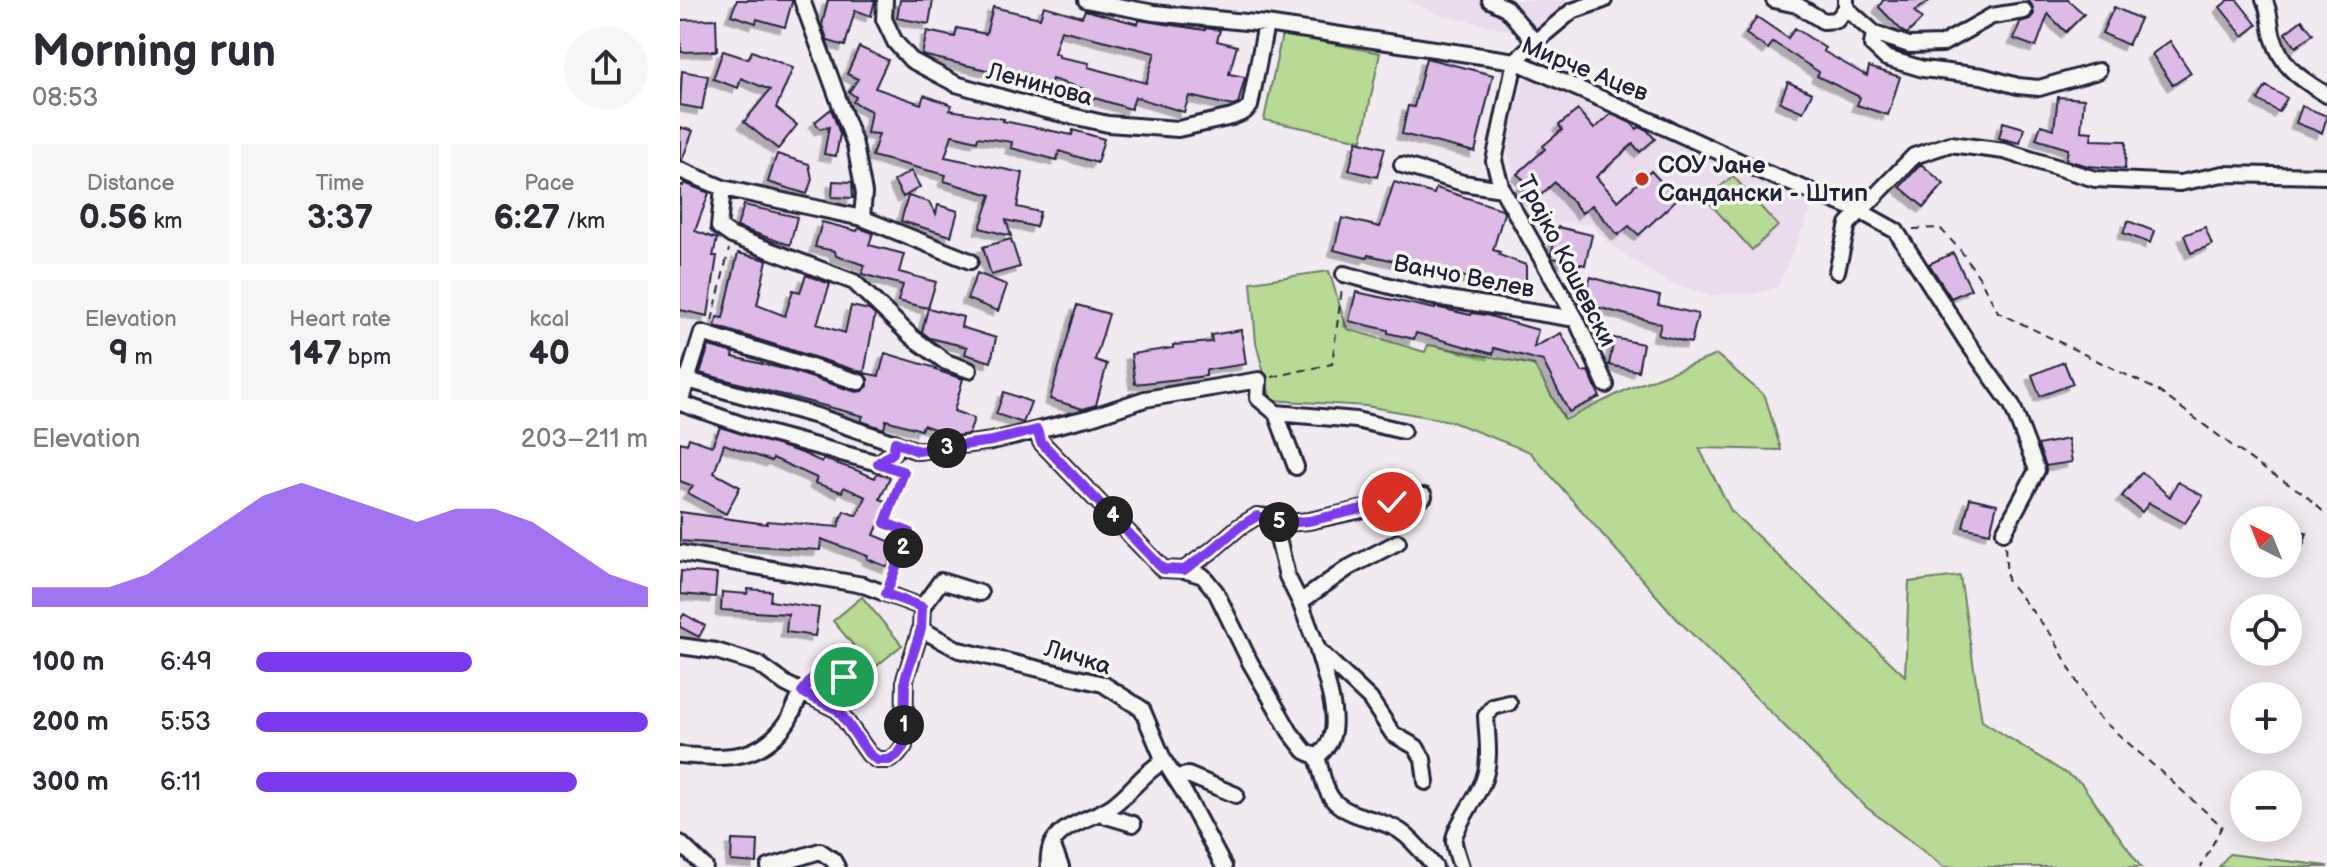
<!DOCTYPE html>
<meta charset="utf-8">
<style>
body{margin:0;font-family:"Balsamiq Sans",sans-serif;background:#f7f7f7;color:#2b2b33;height:100vh;display:flex;flex-direction:column;font-size:30px;white-space:nowrap}
*{box-sizing:border-box;margin:0}
p{font-size:26px;color:#7c7c81}
.icon{flex:none;width:44px;height:44px;fill:none;stroke:currentColor;stroke-width:2;stroke-linecap:round;stroke-linejoin:round}
.map{position:relative;flex:1;overflow:hidden}
.panel{display:flex;flex-direction:column;background:#fff;width:680px}
.panel>*{flex:none}
.needle{width:52px;rotate:317deg}
.tools{position:absolute;left:1550px;top:506px;display:grid;gap:16px}
.tools a{display:grid;place-items:center;width:72px;height:72px;border-radius:50%;background:#fff;box-shadow:0 4px 20px #0003;font-size:40px}
.pin{position:absolute;display:grid;place-items:center;width:68px;height:68px;color:#fff;margin:-34px;border:4px solid #fff;border-radius:50%;box-shadow:0 2px 8px #0007}
.km{position:absolute;width:40px;height:40px;margin:-20px;border-radius:50%;background:#222;color:#fff;font-size:22px;line-height:40px;text-align:center}
.round{display:grid;place-items:center;flex:none;width:84px;height:84px;border-radius:42px;background:#f7f7f7}
.summary{display:flex;align-items:center;justify-content:space-between;height:136px;padding:0 32px}
h1{font-size:44px;font-weight:800;line-height:60px}
.figures{display:grid;grid-template-columns:repeat(3,1fr);gap:12px;height:136px;padding:8px 32px}
.figures div{display:grid;align-content:center;border-radius:0px;background:#f7f7f7;text-align:center}
.figures b{font-size:34px;font-weight:800}
.figures small{font-size:22px;font-weight:400}
.figures p{font-size:22px}
.chart{height:224px;padding:16px 32px}
.chart p{display:flex;justify-content:space-between}
.chart svg{width:100%;height:144px;margin-top:8px;fill:#7c3aed;opacity:.7}
ul{padding:0 32px;list-style:none;font-size:26px}
li{display:grid;grid-template-columns:128px 96px 1fr;align-items:center;height:60px}
li i{height:20px;border-radius:10px;background:#7c3aed}
main{display:flex;flex:1;min-height:0}
.map>svg:first-child{display:block}
.built{fill:#ebdced}
.green{fill:#b7da94;stroke:#6c7e68;stroke-width:2}
.building{fill:#ddbbe6;stroke:#22223b;stroke-width:2;fill-rule:evenodd;filter:url(#shadow)}
.lines{fill:none;stroke-linecap:round;stroke-linejoin:round}
.minor-casing{stroke:#22223b;stroke-width:20}
.path{stroke:#22223b;stroke-width:2;stroke-dasharray:8 6;stroke-linecap:butt}
.minor{stroke:#f6f6f2;stroke-width:14}
.route-casing{stroke:#fff;stroke-width:16}
.route{stroke:#7c3aed;stroke-width:10}
.poi-dot{fill:#c8321e;stroke:#f6f6f2;stroke-width:3}
.labels{text-anchor:middle;stroke-width:7;stroke-linejoin:round;paint-order:stroke}
.street-label{font-size:24px;fill:#22223b;stroke:#f6f6f2}
.poi-label{font-size:24px;font-weight:bold;fill:#22223b;stroke:#f6f6f2;text-anchor:start}
</style>
<main>
<section class="panel">
<div class="summary"><div><h1>Morning run</h1><p>08:53</p></div><a class="round"><svg class="icon" aria-label="share" viewBox="0 0 24 24"><path d="M12 15V3M7 8l5-5 5 5M5 13v7h14v-7"/></svg></a></div>
<div class="figures">
<div><p>Distance</p><b>0.56<small> km</small></b></div>
<div><p>Time</p><b>3:37</b></div>
<div><p>Pace</p><b>6:27<small> /km</small></b></div>
</div>
<div class="figures">
<div><p>Elevation</p><b>9<small> m</small></b></div>
<div><p>Heart rate</p><b>147<small> bpm</small></b></div>
<div><p>kcal</p><b>40</b></div>
</div>
<div class="chart"><p><span>Elevation</span>203–211 m</p>
<svg viewBox="0 0 160 44" preserveAspectRatio="none"><path d="M0 44V38L10 38L20 38L30 34L40 26L50 18L60 10L70 6L80 10L90 14L100 18L110 14L120 14L130 18L140 26L150 34L160 38V44z"/></svg>
</div>
<ul>
<li><b>100 m</b>6:49<i style="width:55%"></i></li>
<li><b>200 m</b>5:53<i style="width:100%"></i></li>
<li><b>300 m</b>6:11<i style="width:82%"></i></li>
</ul>
</section>
<div class="map">
<svg width="1647" height="867" viewBox="0 0 1647 867">
<defs>
<filter id="shadow"><feDropShadow dx="-5.5" dy="5.5" stdDeviation="0" flood-color="#0004"/></filter>
</defs>
<rect width="100%" height="100%" fill="#f1eaf0"/>
<filter id="ink" filterUnits="userSpaceOnUse"><feTurbulence type="fractalNoise" baseFrequency=".0125" numOctaves="2"/><feDisplacementMap in="SourceGraphic" scale="16" xChannelSelector="R" yChannelSelector="G"/><feConvolveMatrix kernelMatrix="1 2 1 2 8 2 1 2 1" color-interpolation-filters="sRGB"/></filter>
<g filter="url(#ink)">
<path class="built" d="M725,0H911L847,34L763,16Z
M847,70L1123,194L1133,204L1098,287L1074,294L1031,295L987,282L930,245L911,224L886,222L857,229L836,187L828,152L832,121Z"/>
<path class="green" d="M602,34L700,53L682,140L584,120Z
M1053,176L1098,226L1072,250L1026,199Z
M649,271L667,329L745,352L748,345L854,365L885,420L950,388L1037,355L1085,396L1101,450L1019,448L1051,511L1225,676L1229,582L1280,576L1302,721L1401,783L1461,867H1264L1186,807L997,619L850,452L770,421L686,406L591,400L576,343L571,282Z
M182,597L222,645L193,669L153,621Z
M1549,854L1647,866V867H1539Z"/>
<path class="building" d="M57,0H112V2L105,27L77,19L76,23L51,15Z
M148,0H195L191,16L175,10L165,46L148,41L142,25Z
M220,0H253L249,24L217,18Z
M1203,0H1251L1234,11L1242,19L1227,34L1223,32L1199,7Z
M1347,0H1388L1404,14L1386,32L1368,14L1356,47L1334,39L1340,22L1350,19L1354,14L1352,5Z
M1549,0H1557L1577,25L1563,36L1540,7Z
M364,6L402,17L405,10L458,24L459,20L525,30V28L540,30L537,41L557,46L549,74L565,77L558,104L553,106L509,96L504,112L455,97L451,109L405,95L407,90L372,79L369,90L345,82L347,74L323,68L320,73L242,55L247,31L275,37L277,28L306,34L313,7L360,18ZM381,30L475,53L466,83L408,67L409,63L379,57V54L374,53Z
M1434,7L1460,19L1448,45L1422,33Z
M1077,17L1108,38L1115,28L1145,48L1143,51L1187,76L1189,67L1220,77L1208,115L1177,105L1180,97L1137,76L1139,72L1093,42L1088,49L1066,34Z
M36,19L37,51L1,52L0,20Z
M1622,20L1633,34L1616,47L1605,33Z
M1490,41L1511,73L1493,85L1472,54Z
M179,47L208,60L195,88L241,104L244,95L272,105L270,110L324,119L323,121L392,135L393,130L424,139L417,163L379,151L377,160L331,148L332,142L298,137L297,141L272,135L265,157L343,173L337,207L360,212L356,227L326,220L331,236L300,228L311,195L264,181L266,175L192,156L199,134L187,133L191,111L173,102L176,97L169,92L178,79L167,74Z
M43,51L68,59L72,51L113,68L96,108L117,125L98,149L64,122L90,90L61,78L58,88L33,79Z
M746,58L813,75L795,152L722,134L728,106L734,107Z
M2,71L28,76L22,109L0,105Z
M1108,82L1132,93L1123,112L1100,102Z
M1586,86L1607,98L1599,112L1578,100Z
M1378,97L1404,99L1401,131L1412,132L1411,140L1446,141L1445,169L1408,166L1386,160L1388,149L1356,139L1361,125L1374,129Z
M1622,106L1647,116L1642,133L1616,123Z
M151,109L160,134L156,156L144,154L149,127L140,129L135,122Z
M898,110L914,129L931,114L951,123L957,129L959,127L967,130L975,139L960,152L953,144L916,177L938,201L971,171L997,199L959,235L949,226L938,235L912,205L902,213L875,182L854,201L840,186L844,180L837,174L865,149L863,146L882,130L879,125Z
M1323,122L1344,128L1340,143L1319,138Z
M0,127L13,131L2,160H0Z
M677,141L705,148L697,177L669,170Z
M97,154L129,164L132,179L127,194L88,182Z
M1241,164L1264,184L1244,207L1220,187Z
M231,171L240,187L223,197L214,181Z
M153,181L172,182L173,198L152,197Z
M714,182L754,194L756,188L822,209L824,213L813,250L820,252L819,255L846,265V287H823L725,261L724,263L688,255L687,258L654,250L662,218L700,227Z
M4,183L29,193L15,231L37,239L33,256H37L28,316L0,310V185L3,186Z
M228,196L249,202L256,214L258,205L278,211L271,236L221,221Z
M64,205L117,217L110,245L57,227Z
M1448,221L1474,231L1470,243L1443,233Z
M142,222L177,231L179,228L193,233L189,245L224,254L219,272L256,282L248,308L218,301L223,285L182,274L185,265L156,256L155,251L135,247Z
M878,227L912,235L905,265L872,258L871,255Z
M1525,227L1532,245L1511,253L1504,235Z
M331,239L340,267L311,275L303,247Z
M58,253L87,260L77,305L105,316L113,290L120,292L126,275L150,284L137,324L165,333L171,306L189,310L195,315L184,373L199,376L205,353L256,368L255,370L283,379L274,411L294,418L289,434L275,436L243,425L241,430L206,420L204,429L181,421L183,416L20,373L29,346L54,353L53,357L108,370L176,392L182,391L188,386V379L182,372L35,326L37,317L43,318Z
M1273,253L1291,289L1271,298L1249,264Z
M297,273L327,285L318,311L287,299Z
M911,277L954,290L980,296L978,305L1018,314L1011,343L978,335L981,324L902,303Z
M676,292L755,309V307L791,315L792,313L806,315L858,330L854,347L881,333L902,372L908,371L920,397L889,412L863,361L814,348L813,354L736,333L734,339L708,333V330L669,321Z
M397,305L429,314L415,360L427,364L416,405L403,409L370,399Z
M248,308L283,317L281,327L316,338L311,362L285,354L287,347L250,338L242,332Z
M561,330L566,364L526,370V376L455,384L451,354L493,348V345L532,342L531,335Z
M934,338L963,344L958,371L929,365Z
M1384,362L1393,384L1360,396L1352,375Z
M324,392L351,402L343,423L316,414Z
M40,427L122,453L142,462L143,459L176,470L195,478L197,473L210,477L200,499L208,502L194,535L216,544L208,567L187,559L188,556L141,539L140,550L0,541V512L87,524V521L158,527L164,511L177,516L186,497L164,487L162,492L135,483L137,478L93,458L91,461L44,444L34,473L60,487L46,514L8,493L13,486L0,481V442L7,444L9,438L32,446Z
M1388,439L1392,462L1366,466L1358,445Z
M1462,472L1490,497L1498,482L1523,496L1505,523L1469,503L1462,512L1442,496Z
M1290,498L1317,504L1310,533L1283,527Z
M1608,531L1627,533L1618,560L1608,557Z
M1,571L37,574L35,597L0,594Z
M68,589L91,591L90,601L139,608L135,636L106,632L108,614L41,610L42,592L67,594Z
M4,614L25,626L19,637L0,627V620Z
M52,840L78,841L77,863L51,861Z"/>
<g class="lines">
<g class="minor-casing">
<path id="minor" d="M122,0L175,145L184,193L182,218
M205,0L204,19L215,42L231,60L276,84L365,110L428,124L498,129L552,117L564,112L570,106L586,24
M406,0L474,13L586,24L835,61L947,110L1083,172L1180,211L1216,231L1287,342L1332,405L1357,470L1324,532
M810,0L826,8L855,42
M924,0L892,11L855,42L835,61L814,161L822,189L896,319L926,385
M1094,0L1117,5L1143,21L1157,20L1166,8V0
M1584,0C1591,12 1589,24 1593,37C1603,69 1620,78 1647,95
M1166,8L1194,33L1229,45L1262,44L1312,16L1344,11
M1194,33L1192,45L1206,58L1243,69L1302,76L1338,86L1359,88L1418,71
M722,165L783,183L822,189
M0,170L43,188L182,218L290,261
M43,188L39,227L52,236L174,282L233,338L266,362L289,370
M1157,271L1168,224L1234,156L1270,144L1324,151L1415,179L1500,183L1543,174L1647,176
M664,274L749,296L896,319
M0,378L137,416L238,451L312,441L411,417L465,399L579,380L578,398L596,413L676,420L723,431
M179,382L22,333L0,403L84,432L198,463L213,453L215,442
M596,413L616,467
M357,430L361,442L483,569L504,570L531,551L559,527L577,516L587,517L594,522L607,523L629,521L744,496
M594,522L607,576L620,602L668,568L718,542
M0,553L183,585L242,607
M504,570L523,576L536,592L570,662L610,732L625,751L637,757C642,772 644,792 656,803C674,819 701,818 720,831C734,840 744,855 755,867
M620,602L638,650L690,699L713,734L736,747L743,759L746,782
M241,629L279,650L423,684L462,709L484,761L504,792L544,867
M0,646L36,651L78,664L106,684L158,710L189,754L197,760H209L217,755L224,746L225,679L241,629L242,607L261,581L300,593
M0,755C44,758 79,763 108,721C113,712 117,702 122,692
M637,757C645,750 651,743 653,731C657,708 644,673 638,651
M495,777L508,775L556,795
M421,812L426,816L453,824
M0,843L25,867
M372,844L381,867
M89,867L140,851L153,860L157,867
M369,867C368,860 369,849 373,842C385,823 414,818 432,806C451,793 463,772 484,761
M781,867C779,859 775,850 774,842C772,830 799,795 804,779C811,759 807,737 806,716L813,707L829,703"/>
</g>
<path class="path" d="M1233,229L1260,228L1281,251L1299,277L1318,312L1477,390L1581,467L1623,493L1647,515
M32,321L49,249
M592,377L652,364L662,288
M1325,546L1327,580L1373,637L1413,712L1542,826L1521,867
M211,581L229,532L205,523L224,472L214,469
M132,679L134,676L164,677L155,658L173,645"/>
<use href="#minor" class="minor"/>
</g>
</g>
<g class="lines" filter="url(#ink)">
<g class="route-casing">
<path id="route" d="M164,677L134,676L122,692L158,710L189,754L197,760H209L217,755L224,746L225,679L241,629L242,607L206,594L229,532L205,523L224,472L198,463L213,453L215,442L238,451L312,441L357,430L361,442L483,569L504,570L531,551L559,527L577,516L607,523L629,521L712,502"/>
</g>
<use href="#route" class="route"/>
</g>
<circle class="poi-dot" cx="962" cy="179" r="8"/>
<g class="labels">
<g class="street-label">
<text transform="translate(905 69) rotate(22)" y="8">Мирче Ацев</text>
<text transform="translate(360 84) rotate(15)" y="8">Ленинова</text>
<text transform="translate(887 261) rotate(63)" y="8">Трајко Кошевски</text>
<text transform="translate(784 276) rotate(11)" y="8">Ванчо Велев</text>
<text transform="translate(398 657) rotate(17)" y="8">Личка</text>
</g>
<g class="poi-label">
<text x="978" y="173">СОУ Јане<tspan x="978" dy="28">Сандански - Штип</tspan></text>
</g>
</g>
</svg>
<div class="tools">
<a><svg class="needle" viewBox="-14 -14 28 28"><path d="M0-13l5 13h-10z" fill="#e53935"/><path d="M0 13l5-13h-10z" fill="#7c7c81"/></svg></a>
<a><svg class="icon" aria-label="locate" viewBox="0 0 24 24"><circle cx="12" cy="12" r="6"/><path d="M12 2v4M12 18v4M2 12h4M18 12h4"/></svg></a>
<a>+</a>
<a>−</a>
</div>
<div class="pin" style="left:164px;top:677px;background:#1e9e55"><svg class="icon" aria-label="arrive" viewBox="0 0 24 24"><path d="M6 21V4h12l-3 4 3 4H6"/></svg></div>
<div class="pin" style="left:712px;top:502px;background:#d93025"><svg class="icon" aria-label="check" viewBox="0 0 24 24"><path d="M5 12l5 5 9-10"/></svg></div>
<b class="km" style="left:224px;top:725px">1</b>
<b class="km" style="left:223px;top:548px">2</b>
<b class="km" style="left:267px;top:448px">3</b>
<b class="km" style="left:433px;top:516px">4</b>
<b class="km" style="left:599px;top:522px">5</b>
</div>
</main>
